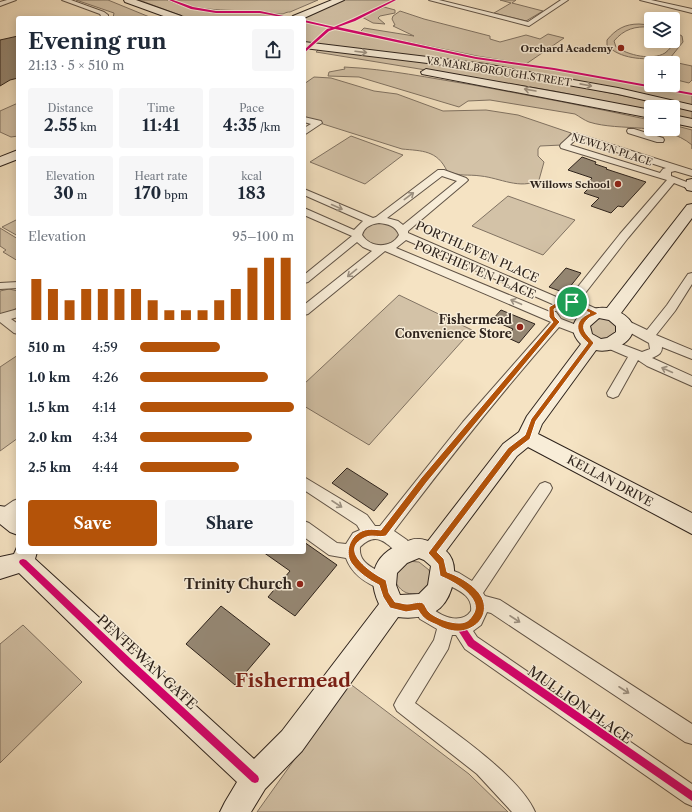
<!DOCTYPE html>
<meta charset="utf-8">
<style>
body{margin:0;font-family:"Libre Caslon Text",serif;background:#f6f6f7;color:#1f2937;height:100vh;display:flex;flex-direction:column;font-size:15px;white-space:nowrap}
*{box-sizing:border-box;margin:0}
p{font-size:13px;color:#747a83}
.icon{flex:none;width:22px;height:22px;fill:none;stroke:currentColor;stroke-width:2;stroke-linecap:round;stroke-linejoin:round}
.map{position:relative;flex:1;overflow:hidden}
.side{position:absolute;left:16px;top:16px;width:290px;height:538px;display:flex;flex-direction:column;background:#fff;border-radius:4px;box-shadow:0 2px 10px #0003}
.side>*{flex:none}
.controls{position:absolute;left:644px;top:12px;display:grid;gap:8px}
.controls a{display:grid;place-items:center;width:36px;height:36px;border-radius:4px;background:#fff;box-shadow:0 2px 10px #0003;font-size:20px}
.pin{position:absolute;display:grid;place-items:center;width:34px;height:34px;color:#fff;margin:-17px;border:2px solid #fff;border-radius:50%;box-shadow:0 1px 4px #0007}
.round{display:grid;place-items:center;flex:none;width:42px;height:42px;border-radius:4px;background:#f6f6f7}
.headline{display:flex;align-items:center;justify-content:space-between;height:68px;padding:0 12px}
h1{font-size:22px;font-weight:700;line-height:30px}
.metrics{display:grid;grid-template-columns:repeat(3,1fr);gap:6px;height:68px;padding:4px 12px}
.metrics div{display:grid;align-content:center;border-radius:4px;background:#f6f6f7;text-align:center}
.metrics b{font-size:17px;font-weight:700}
.metrics small{font-size:11px;font-weight:400}
.metrics p{font-size:11px}
.chart{height:112px;padding:8px 12px}
.chart p{display:flex;justify-content:space-between}
.chart svg{width:100%;height:72px;margin-top:4px;stroke:#b45309;stroke-width:6}
.button{display:flex;gap:8px;margin-top:auto;padding:8px 12px}
.button a{flex:1;height:46px;border-radius:4px;background:#b45309;color:#fff;font-size:16px;font-weight:700;line-height:46px;text-align:center}
.button a+a{background:#f6f6f7;color:#1f2937}
ul{padding:0 12px;list-style:none;font-size:13px}
li{display:grid;grid-template-columns:64px 48px 1fr;align-items:center;height:30px}
li i{height:10px;border-radius:5px;background:#b45309}
.map>svg:first-child{display:block}
.green{fill:#d3c2a7;stroke:#807262}
.building{fill:#958773;stroke:#2e231c}
.lines{fill:none;stroke-linecap:round;stroke-linejoin:round}
.street-casing{stroke:#605346;stroke-width:2}
.secondary-casing{stroke:#2e231c;stroke-width:2}
.street{fill:#f8edd8;fill-rule:evenodd}
.secondary{fill:#f8edd8;fill-rule:evenodd}
.cycleway-casing{stroke:#f8edd8;stroke-width:2}
.cycleway{fill:#d6006c;fill-rule:evenodd}
.oneway{stroke:#9d9283}
.route{fill:#b45309;stroke:#fff;fill-rule:evenodd}
.poi-dot{fill:#8f2418;stroke:#f8edd8;stroke-width:1.5}
.labels{text-anchor:middle;stroke-width:3;stroke-linejoin:round;paint-order:stroke}
.far-poi-label{font-size:10px;font-weight:bold;fill:#2e231c;stroke:#f8edd8;text-anchor:end}
.far-street-label{font-size:10px;fill:#2e231c;stroke:#f8edd8}
.street-label{font-size:12px;fill:#2e231c;stroke:#f8edd8}
.poi-label{font-size:12px;font-weight:bold;fill:#2e231c;stroke:#f8edd8;text-anchor:end}
.near-poi-label{font-size:14px;font-weight:bold;fill:#2e231c;stroke:#f8edd8;text-anchor:end}
.near-street-label{font-size:14px;fill:#2e231c;stroke:#f8edd8}
.near-district-label{font-size:19px;font-weight:bold;fill:#7a1f14;stroke:#f8edd8}
</style>
<div class="map">
<svg width="692" height="812" viewBox="0 0 692 812">
<rect width="100%" height="100%" fill="#f5e3c3"/>
<filter id="stains"><feTurbulence type="fractalNoise" baseFrequency=".005" numOctaves="4"/><feColorMatrix values="0 0 0 0 .2 0 0 0 0 .09 0 0 0 0 .02 0 0 0 .5 -.17"/></filter>
<radialGradient id="worn" r=".72"><stop offset=".6" stop-color="#630" stop-opacity="0"/><stop offset="1" stop-color="#630" stop-opacity=".3"/></radialGradient>
<path class="green" d="M76,0H108L152,18H113L114,13L111,12Z
M139,0H167L192,9L214,13H260L277,16L271,18H188Z
M172,0H318L290,12C285,12 285,14 281,14C274,15 266,11 259,11C229,10 201,12 172,0Z
M340,0H395L354,20L333,28L476,58L554,69L692,94V108L562,80L304,45V18H296Z
M500,0H516L512,3L543,11L526,21L494,13L511,3Z
M384,7L395,10V13L380,16L378,18L385,24L373,23L362,17Z
M400,11L424,19L490,36V39L500,42L526,35L540,39L548,34L564,38L526,64L477,56L360,32L364,28L414,36L393,26L395,25L392,19L393,16Z
M639,24L651,25V27C635,26 624,29 614,41L616,47C628,55 652,61 665,53C669,50 673,45 676,41L673,31L682,36L683,42L666,63H657L661,58C644,60 619,59 607,45V40C616,29 625,24 639,24Z
M319,49L472,68L567,84L692,110V121L673,116V107H651V111L554,91L316,52Z
M678,63L692,66V80L689,83L673,79V68Z
M344,67C387,69 430,78 473,85C532,96 591,107 650,120H651V129H673V125L692,130V149V145C663,121 621,132 589,122C584,120 580,117 575,114L490,100L468,101L459,107L359,77L328,76L329,72L345,69Z
M314,77L331,78L374,91L397,94L443,111L486,110L518,115L571,133L562,145L540,146L538,149V156L544,162L539,180C520,190 500,178 481,176C467,174 461,177 447,171C437,150 422,151 402,149L304,118V84Z
M18,103V136L11,137L0,132V111Z
M351,136L403,155L365,184L310,162Z
M508,196L575,220L543,255L472,226Z
M18,219V236L2,227Z
M381,222L393,225L400,232L397,240C382,247 375,247 362,237V229L368,224Z
M0,228L18,239V261L3,252L6,250L0,246Z
M9,289L18,291V307L12,311L0,314V291Z
M399,295L472,330L369,445L304,406V384Z
M603,318L610,319L617,325V331C611,339 605,341 595,339L587,327L592,320Z
M18,355V438L0,451V367Z
M407,561L419,562L429,570L432,582L420,594C409,595 402,593 396,583V571Z
M23,625L82,682L0,763V644Z
M349,683L469,774L508,812H257Z"/>
<path class="building" d="M18,36V78L10,80L0,86V40Z
M582,157L596,162L595,164L607,168L606,169L646,182L623,207L618,206L611,213L591,206L599,198L584,193L589,188L584,187L592,178L568,170Z
M566,268L581,273L565,293L549,287Z
M501,310L535,324L519,343L506,337L513,329L492,320Z
M347,468L388,494L374,511L332,483Z
M304,542L337,565L295,616L268,597L290,571L263,552H304Z
M221,606L270,644L235,685L186,644Z"/>
<g class="lines">
<g class="street-casing">
<path id="street" d="M7,0H16L0,6V2Z
M62,0H71L104,12L108,15V18H102L100,14Z
M429,0H439L528,22L561,0H568L529,26Z
M640,0H651L692,9V13Z
M304,117L321,121L322,123L304,135V128L311,124L304,122Z
M628,129H634L663,138L664,140L663,142H657L628,133L627,131Z
M575,133L692,170V176L675,171L671,172V176L692,184V190L674,183L628,238L579,301L599,310L601,313L599,316L595,317L570,306H557L406,240L396,248L550,312H556L561,319L584,328L586,331L584,334L580,335L559,327C501,393 447,461 394,531L407,540L415,551L412,556L407,558C390,552 381,526 360,547C358,569 384,568 391,583L389,588L383,590C367,584 352,575 346,558L329,555L304,537V521L309,523L337,543L346,544L353,533L360,530L357,525L304,490V477L367,515L375,526H380L463,422L551,322L385,251L308,314L304,315V305L372,251L363,247L357,242L308,282L304,283V275L352,236L304,215V208L354,230L363,221L304,195V189L373,218L376,217L438,170H444L466,178L468,180L466,182L408,231V233L561,299L569,298L620,234L667,180L561,148L560,146L561,144L572,134ZM576,139L666,168L663,169L660,173L570,145ZM442,176L457,181L403,225L398,221L387,218ZM379,223C388,224 396,226 399,235C391,249 370,248 362,235C364,227 371,224 379,223Z
M692,273V284L675,311L656,335L692,350V359L662,347C662,354 658,355 652,358L692,376V386L647,366L638,360L618,396L613,398L608,396L607,393L628,357L605,347L603,344L605,341L609,340L613,341L642,352L650,349L649,343L620,327L618,324L620,321H628L647,330L667,305L688,274Z
M18,282V288L0,289V283Z
M18,309V317L11,319L18,324V334L14,333L0,322V314Z
M545,482L550,484L552,488L550,492L483,593L485,596L500,600L692,724V744L685,742L491,613L487,612L481,625L473,631L477,637L692,784V806L685,803L465,649L456,635H452L448,649L415,703C448,728 519,775 535,812H512L477,774L397,711L394,705L397,699L434,640L437,629L420,619L412,606L414,600L420,598C426,601 427,604 432,608C443,618 462,624 471,611C474,588 441,588 435,574L437,569L443,567L459,573L472,581L540,484Z
M18,499V513L5,521L0,520V510L13,501Z"/>
</g>
<g class="secondary-casing">
<path id="secondary" d="M124,0H136L181,16L183,18H169L125,2Z
M332,0H344L304,18H291L293,16Z
M304,42L485,64L618,88L692,105V111L618,94L485,70L304,48Z
M426,69L572,95L651,110V118L422,74L421,72Z
M673,115L692,119V127L673,123Z
M18,150V159L0,166V157Z
M692,179V191L687,190L685,187L687,180Z
M692,204V218L621,313C651,330 618,355 596,350L542,424L538,434L692,513V534L528,447L517,456L446,551C461,564 453,596 440,608C429,617 412,619 398,617L302,751L265,789L251,812H220L225,802L237,782L120,672L19,573L0,579V557L14,554L18,545V552H37L35,559L254,759L282,731L379,604C367,578 373,555 401,544C412,539 417,537 428,541L503,444L519,432L527,416L581,344C560,323 586,305 607,308L687,205ZM599,318L609,320L616,326V332L607,338L601,339L592,334L590,326ZM419,558L424,560L431,566L428,585L419,594L400,595L396,585L397,573L407,563Z
M0,506L13,508L18,512V535L10,532L0,524Z"/>
</g>
<use href="#street" class="street"/>
<use href="#secondary" class="secondary"/>
<g class="cycleway-casing">
<path id="cycleway" d="M169,0H173L193,7L216,11H260L293,18H287L260,13H216L191,9Z
M393,0H396L355,21L338,27L476,57L554,68L692,93V95L554,70L476,59L335,29L329,31L304,53V50L327,29L331,28L304,22V20L334,27L353,19Z
M23,559L26,560L132,660L258,776L259,779L258,782L255,783L252,782L126,666L20,564L19,562L20,560Z
M460,623L463,624L474,640L692,791V801L468,646L456,627L457,624Z"/>
</g>
<use href="#cycleway" class="cycleway"/>
</g>
<defs><path id="oneway-shaft" d="M-6 0H5M1.5-3L5.5 0L1.5 3" fill="none" stroke-width="1.6" stroke-linecap="round" stroke-linejoin="round"/></defs>
<g class="oneway">
<use href="#oneway-shaft" transform="translate(361 52) rotate(7)"/>
<use href="#oneway-shaft" transform="translate(586 85) rotate(11)"/>
<use href="#oneway-shaft" transform="translate(530 90) rotate(-170)"/>
<use href="#oneway-shaft" transform="translate(409 196) rotate(-37)"/>
<use href="#oneway-shaft" transform="translate(337 207) rotate(24)"/>
<use href="#oneway-shaft" transform="translate(352 273) rotate(141)"/>
<use href="#oneway-shaft" transform="translate(516 302) rotate(-157)"/>
<use href="#oneway-shaft" transform="translate(667 370) rotate(-156)"/>
<use href="#oneway-shaft" transform="translate(337 504) rotate(33)"/>
<use href="#oneway-shaft" transform="translate(515 619) rotate(33)"/>
<use href="#oneway-shaft" transform="translate(624 690) rotate(33)"/>
</g>
<path class="route" d="M572,300L598,313C595,316 592,316 589,318C577,328 588,335 594,343L536,421L530,439L513,452L437,552L444,559L447,572C459,576 481,588 484,603C487,618 475,629 461,631C453,632 444,629 437,625C428,621 424,620 418,610L406,612L390,608L383,597L379,585C369,580 359,573 352,564C345,555 348,541 357,534C364,528 373,529 381,530L421,478L553,322L549,317V307L559,301ZM562,304H571L590,313C573,321 575,332 588,343L531,419L525,435L508,448L428,553L438,564L440,576C453,581 486,599 472,616C469,621 465,623 459,623C450,623 438,619 430,613C427,611 426,606 423,603C419,601 412,604 407,604C403,604 399,602 395,602L389,593L386,580C373,574 338,551 364,538C371,534 378,538 386,536L427,482L559,323L560,322L555,317L554,309Z"/>
<g class="poi-dot">
<circle cx="621" cy="48" r="4"/>
<circle cx="618" cy="184" r="4"/>
<circle cx="520" cy="327" r="4"/>
<circle cx="300" cy="584" r="4"/>
</g>
<g class="labels">
<g class="far-poi-label">
<text x="613" y="52">Orchard Academy</text>
<text x="610" y="188">Willows School</text>
</g>
<g class="far-street-label">
<text transform="translate(499 71) rotate(9)" y="4">V8 MARLBOROUGH STREET</text>
<text transform="translate(612 149) rotate(18)" y="4">NEWLYN PLACE</text>
</g>
<g class="street-label">
<text transform="translate(477 252) rotate(24)" y="4">PORTHLEVEN PLACE</text>
<text transform="translate(475 270) rotate(23)" y="4">PORTHIEVEN PLACE</text>
<text transform="translate(610 481) rotate(28)" y="4">KELLAN DRIVE</text>
</g>
<g class="poi-label">
<text x="512" y="324">Fishermead<tspan x="512" dy="14">Convenience Store</tspan></text>
</g>
<g class="near-poi-label">
<text x="292" y="589">Trinity Church</text>
</g>
<g class="near-street-label">
<text transform="translate(147 662) rotate(43)" y="5">PENTEWAN GATE</text>
<text transform="translate(580 705) rotate(35)" y="5">MULLION PLACE</text>
</g>
<g class="near-district-label">
<text x="293" y="687">Fishermead</text>
</g>
</g>
<rect width="100%" height="100%" filter="url(#stains)"/>
<rect width="100%" height="100%" fill="url(#worn)"/>
</svg>
<div class="controls">
<a><svg class="icon" aria-label="layers" viewBox="0 0 24 24"><path d="M12 4l9 5-9 5-9-5zM3 14l9 5 9-5"/></svg></a>
<a>+</a>
<a>−</a>
</div>
<div class="pin" style="left:572px;top:302px;background:#1e9e55"><svg class="icon" aria-label="arrive" viewBox="0 0 24 24"><path d="M6 21V4h12l-3 4 3 4H6"/></svg></div>
<section class="side">
<div class="headline"><div><h1>Evening run</h1><p>21:13 · 5 × 510 m</p></div><a class="round"><svg class="icon" aria-label="share" viewBox="0 0 24 24"><path d="M12 15V3M7 8l5-5 5 5M5 13v7h14v-7"/></svg></a></div>
<div class="metrics">
<div><p>Distance</p><b>2.55<small> km</small></b></div>
<div><p>Time</p><b>11:41</b></div>
<div><p>Pace</p><b>4:35<small> /km</small></b></div>
</div>
<div class="metrics">
<div><p>Elevation</p><b>30<small> m</small></b></div>
<div><p>Heart rate</p><b>170<small> bpm</small></b></div>
<div><p>kcal</p><b>183</b></div>
</div>
<div class="chart"><p><span>Elevation</span>95–100 m</p>
<svg viewBox="0 0 160 44" preserveAspectRatio="none"><path d="M5 44V19M15 44V25M25 44V32M35 44V25M45 44V25M55 44V25M65 44V25M75 44V32M85 44V38M95 44V38M105 44V38M115 44V32M125 44V25M135 44V12M145 44V6M155 44V6"/></svg>
</div>
<ul>
<li><b>510 m</b>4:59<i style="width:52%"></i></li>
<li><b>1.0 km</b>4:26<i style="width:83%"></i></li>
<li><b>1.5 km</b>4:14<i style="width:100%"></i></li>
<li><b>2.0 km</b>4:34<i style="width:73%"></i></li>
<li><b>2.5 km</b>4:44<i style="width:64%"></i></li>
</ul>
<div class="button"><a>Save</a><a>Share</a></div>
</section>
</div>
